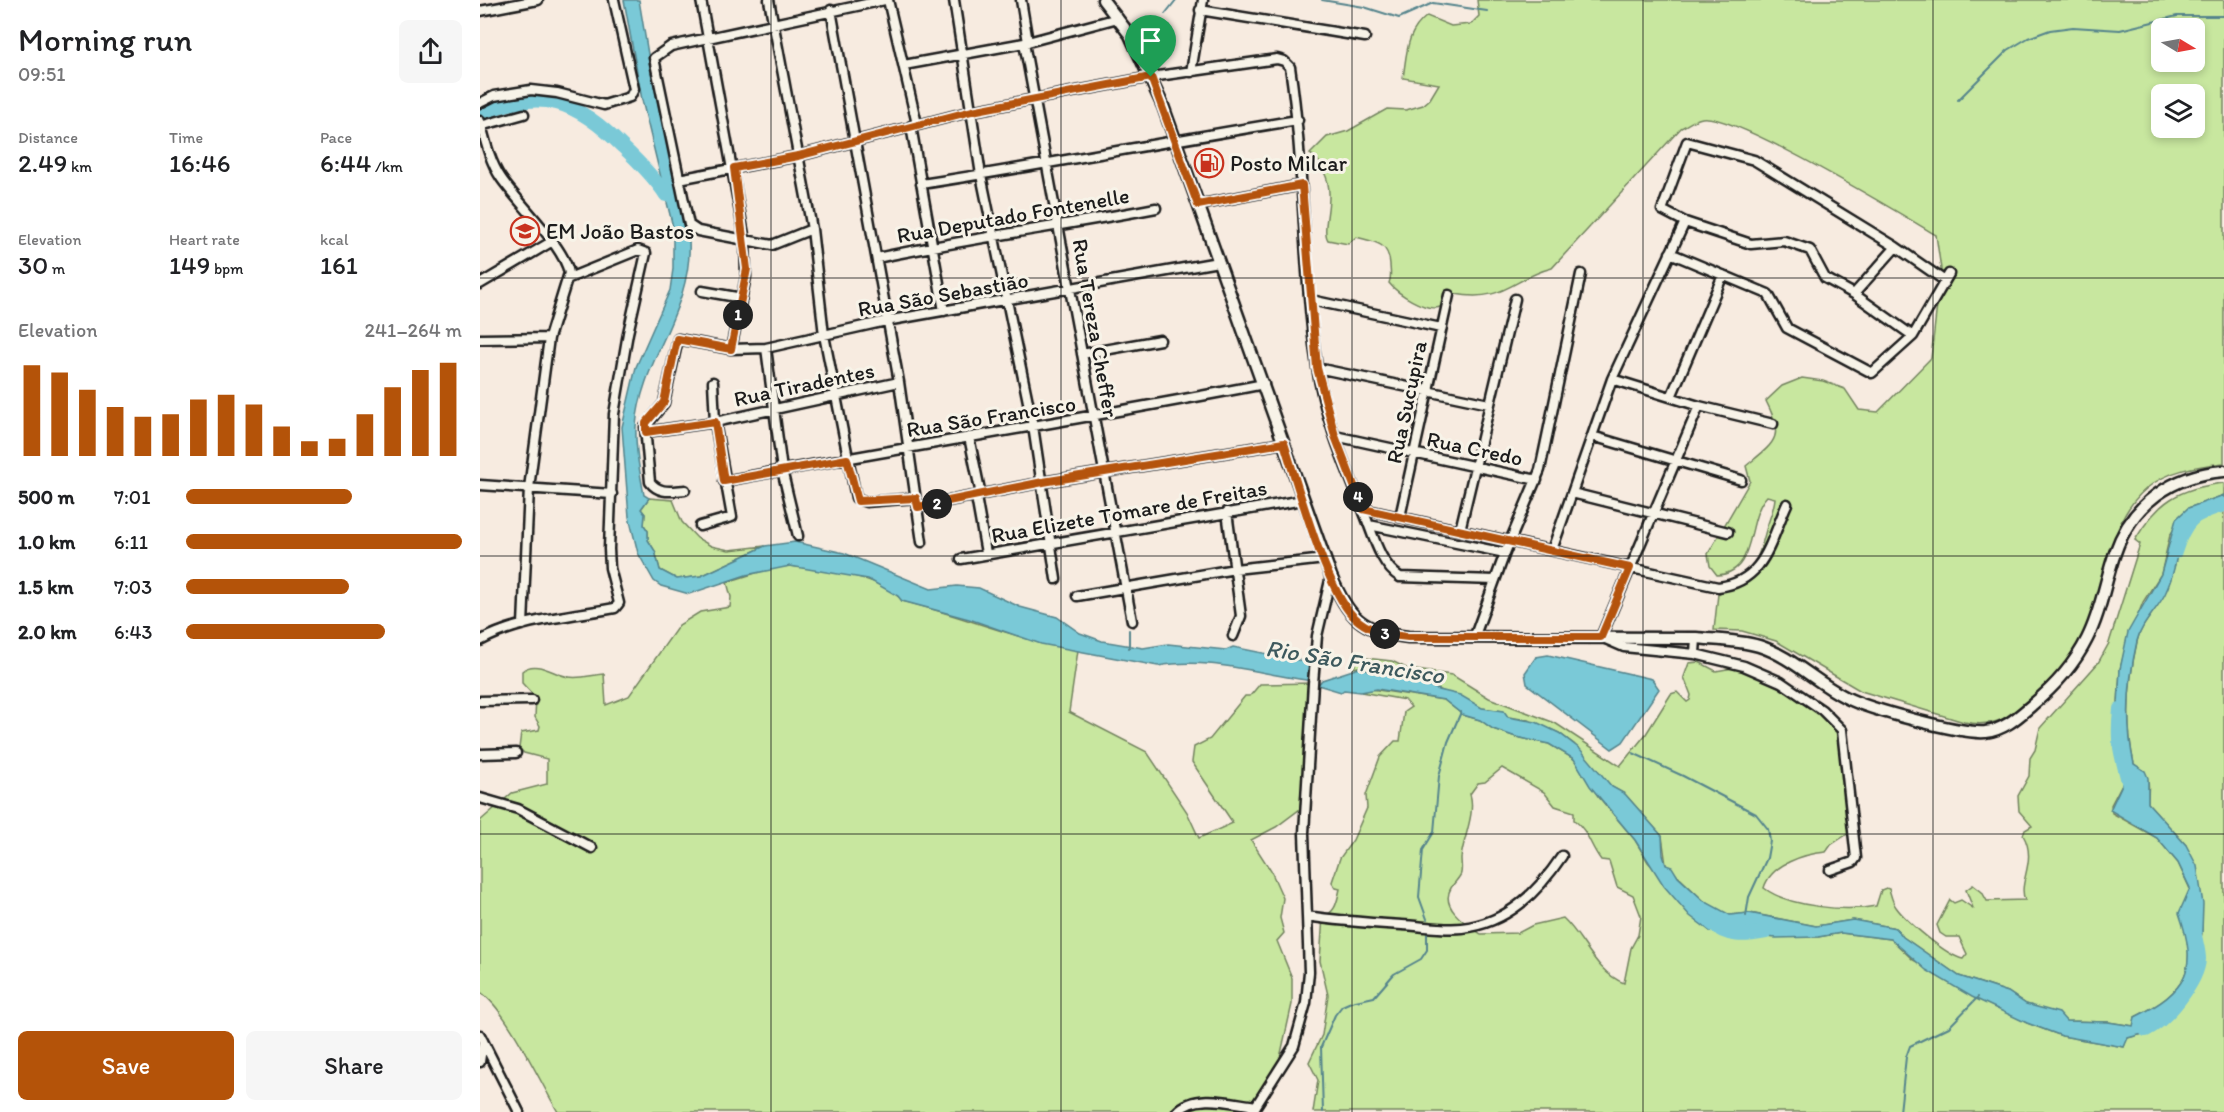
<!DOCTYPE html>
<meta charset="utf-8">
<style>
body{margin:0;font-family:Itim,sans-serif;background:#f6f6f6;color:#202124;height:100vh;display:flex;flex-direction:column;font-size:22px;white-space:nowrap}
*{box-sizing:border-box;margin:0}
p{font-size:20px;color:#757577}
.icon{flex:none;width:33px;height:33px;fill:none;stroke:currentColor;stroke-width:2;stroke-linecap:round;stroke-linejoin:round}
.map{position:relative;flex:1;overflow:hidden}
.drawer{display:flex;flex-direction:column;background:#fff;width:480px}
.drawer>*{flex:none}
.needle{width:39px;rotate:100deg}
.tools{position:absolute;left:1671px;top:18px;display:grid;gap:12px}
.tools a{display:grid;place-items:center;width:54px;height:54px;border-radius:9px;background:#fff;box-shadow:0 3px 9px #0003;font-size:30px}
.pin{position:absolute;display:grid;place-items:center;width:51px;height:51px;color:#fff;margin:-62px -26px;border-radius:50% 50% 50% 0;rotate:-45deg;box-shadow:0 0 6px #0007}
.pin .icon{rotate:45deg}
.km{position:absolute;width:30px;height:30px;margin:-15px;border-radius:50%;background:#222;color:#fff;font-size:16px;line-height:30px;text-align:center}
.round{display:grid;place-items:center;flex:none;width:63px;height:63px;border-radius:9px;background:#f6f6f6}
.headline{display:flex;align-items:center;justify-content:space-between;height:102px;padding:0 18px}
h1{font-size:33px;font-weight:600;line-height:45px}
.stats{display:grid;grid-template-columns:repeat(3,1fr);gap:9px;height:102px;padding:6px 18px}
.stats div{display:grid;align-content:center}
.stats b{font-size:26px;font-weight:600}
.stats small{font-size:16px;font-weight:400}
.stats p{font-size:16px}
.chart{height:168px;padding:12px 18px}
.chart p{display:flex;justify-content:space-between}
.chart svg{width:100%;height:108px;margin-top:6px;stroke:#b45309;stroke-width:6}
.action{display:flex;gap:12px;margin-top:auto;padding:12px 18px}
.action a{flex:1;height:69px;border-radius:9px;background:#b45309;color:#fff;font-size:24px;font-weight:600;line-height:69px;text-align:center}
.action a+a{background:#f6f6f6;color:#202124}
ul{padding:0 18px;list-style:none;font-size:20px}
li{display:grid;grid-template-columns:96px 72px 1fr;align-items:center;height:45px}
li i{height:15px;border-radius:8px;background:#b45309}
main{display:flex;flex:1;min-height:0}
.map>svg:first-child{display:block}
.green{fill:#c8e79f;stroke:#72825e;stroke-width:1.5;fill-rule:evenodd}
.water{fill:#7ac9d7;stroke:#54848c;stroke-width:1.5}
.lines{fill:none;stroke-linecap:round;stroke-linejoin:round}
.stream{stroke:#54848c;stroke-width:2}
.river{stroke:#7ac9d7;stroke-width:14}
.minor-casing{stroke:#1c1c1c;stroke-width:13}
.major-casing{stroke:#1c1c1c;stroke-width:15}
.minor{stroke:#f7f3e8;stroke-width:8}
.major{stroke:#f7f3e8;stroke-width:10}
.route-casing{stroke:#fff;stroke-width:12}
.route{stroke:#b45309;stroke-width:8}
.grid{fill:none;stroke:#1c1c1c;stroke-width:1.5;stroke-opacity:0.55}
.labels{text-anchor:middle;stroke-width:6;stroke-linejoin:round;paint-order:stroke}
.poi-label{font-size:22px;fill:#1c1c1c;stroke:#f7f3e8;text-anchor:start}
.street-label{font-size:22px;fill:#1c1c1c;stroke:#f7f3e8}
.water-label{font-size:24px;font-style:italic;fill:#3d595d;stroke:#f7f3e8}
</style>
<main>
<section class="drawer">
<div class="headline"><div><h1>Morning run</h1><p>09:51</p></div><a class="round"><svg class="icon" aria-label="share" viewBox="0 0 24 24"><path d="M12 15V3M7 8l5-5 5 5M5 13v7h14v-7"/></svg></a></div>
<div class="stats">
<div><p>Distance</p><b>2.49<small> km</small></b></div>
<div><p>Time</p><b>16:46</b></div>
<div><p>Pace</p><b>6:44<small> /km</small></b></div>
</div>
<div class="stats">
<div><p>Elevation</p><b>30<small> m</small></b></div>
<div><p>Heart rate</p><b>149<small> bpm</small></b></div>
<div><p>kcal</p><b>161</b></div>
</div>
<div class="chart"><p><span>Elevation</span>241–264 m</p>
<svg viewBox="0 0 160 44" preserveAspectRatio="none"><path d="M5 44V7M15 44V10M25 44V17M35 44V24M45 44V28M55 44V27M65 44V21M75 44V19M85 44V23M95 44V32M105 44V38M115 44V37M125 44V27M135 44V16M145 44V9M155 44V6"/></svg>
</div>
<ul>
<li><b>500 m</b>7:01<i style="width:60%"></i></li>
<li><b>1.0 km</b>6:11<i style="width:100%"></i></li>
<li><b>1.5 km</b>7:03<i style="width:59%"></i></li>
<li><b>2.0 km</b>6:43<i style="width:72%"></i></li>
</ul>
<div class="action"><a>Save</a><a>Share</a></div>
</section>
<div class="map">
<svg width="1744" height="1112" viewBox="0 0 1744 1112">
<rect width="100%" height="100%" fill="#f7ebe0"/>
<filter id="ink" filterUnits="userSpaceOnUse"><feTurbulence type="fractalNoise" baseFrequency=".0167" numOctaves="2"/><feDisplacementMap in="SourceGraphic" scale="12" xChannelSelector="R" yChannelSelector="G"/><feConvolveMatrix kernelMatrix="1 2 1 2 8 2 1 2 1" color-interpolation-filters="sRGB"/></filter>
<g filter="url(#ink)">
<path class="green" d="M997,0H1744V463C1717,466 1689,470 1667,488C1625,522 1630,583 1609,628C1603,641 1595,658 1587,668C1578,679 1563,689 1552,698C1530,718 1514,728 1484,722L1381,691L1296,641L1262,631L1234,630L1238,594C1272,576 1277,565 1286,530C1289,519 1294,510 1295,498L1287,496C1265,519 1278,573 1237,575L1230,566L1228,554L1270,481L1266,466C1295,442 1305,438 1286,401L1302,386L1322,378L1343,381L1365,389L1379,410L1398,412L1451,358L1461,269L1456,235C1419,213 1255,113 1222,118C1215,119 1207,125 1201,128L1072,268C1032,278 1025,303 975,294C971,299 966,306 960,307C945,312 917,293 909,283C912,277 910,271 910,264C908,242 895,242 876,237L868,244L848,240C840,228 857,197 844,172C840,163 838,158 830,154L847,137L868,131L907,109L926,110L943,105L950,99L959,84L923,78C927,53 926,32 947,16L971,26L991,24L999,16ZM1682,28H1714V62H1682ZM1682,94H1714V128H1682Z
M1744,483V495L1708,508L1690,535L1681,574L1663,602L1646,646L1640,669L1637,722L1646,768L1644,780L1631,805L1632,813L1677,838L1698,863L1710,889L1700,913C1719,970 1707,991 1655,1017L1654,1026L1628,1022L1586,1021L1572,1012L1546,1004L1528,992L1479,976L1423,937L1416,928L1373,920L1336,926L1270,913L1250,915L1240,911L1224,901L1186,865L1182,836L1145,794L1132,787L1094,744L1079,733L1048,720L1028,717L1023,711L1001,708L933,678L911,676L878,667L874,668L877,657L912,661L928,669L972,675L1009,698L1075,723L1140,766L1166,734L1191,694L1197,692L1207,702L1210,700L1211,695L1204,677L1209,663L1219,662L1236,671L1258,667L1316,696L1345,718L1359,735L1372,831L1351,845L1346,852C1324,854 1291,864 1284,888C1309,907 1366,912 1396,906L1401,890L1406,888L1409,889C1411,895 1412,902 1416,907C1426,921 1467,956 1483,959L1487,954L1479,937H1466L1460,933L1457,925L1470,900L1474,903L1481,900L1493,908L1486,890L1493,885L1502,892L1507,901L1545,900C1537,882 1558,861 1543,835L1545,830L1552,826L1539,811L1538,796L1549,776L1550,758L1555,750L1560,728L1618,663L1629,643L1660,544L1655,540C1678,501 1699,488 1744,483Z
M169,498L193,500L202,522L217,538L231,546L249,550L285,546L221,576L197,579L180,570L175,551L168,540V531L164,525L165,514L161,509Z
M1744,503V1112H833L838,1080L829,1062L842,1035L848,995L840,961L843,916C856,913 857,901 860,889L856,888L852,882L860,858L873,840L887,808L886,795L900,757L915,741H920L924,712L931,707L925,700L881,692L891,689L964,700L983,715L1000,720L1013,729L1036,737L1069,744L1094,759L1118,796L1155,840L1168,862L1230,931L1338,937L1361,933L1411,939L1433,960L1547,1023L1582,1036L1644,1047L1647,1038L1670,1032L1713,984L1722,932V919L1706,845L1668,803C1668,776 1673,784 1654,764C1645,723 1648,682 1657,642C1660,626 1674,612 1682,598C1695,576 1698,548 1702,523L1714,512ZM1022,768L1064,792L1075,806L1094,812V820C1108,830 1110,846 1121,860L1129,861L1137,887L1153,895L1161,916L1158,935L1151,948L1144,983C1115,972 1104,937 1083,918L1053,925L1038,933L1001,934C988,925 959,908 971,888C974,882 980,878 981,873C982,868 981,863 981,858C983,839 996,813 990,794L998,783L1005,782Z
M310,566C340,570 403,575 422,601C481,615 537,640 598,650L589,712L667,752L707,812L719,838L753,823L712,762L714,747L730,739L765,696H770L780,684L832,683L820,809L796,827L771,840L791,871L803,898L800,918L804,933L797,941L812,978V1004L798,1067L769,1112H78C60,1082 27,1009 0,992V821L32,793L67,784V759L44,753L39,748L41,733L59,730L60,726L55,717L56,698L42,683V671C57,659 74,675 89,677C99,679 113,675 124,674L126,705L149,696L199,625L220,612L250,607L251,597L247,582L292,568Z"/>
<path class="water" d="M144,0H159L171,72L209,240C213,311 161,359 156,426C155,448 160,473 164,495L169,498L161,509L165,514L164,525L168,531V540L175,551L180,570L197,579L221,576L285,546L315,542L364,553L451,589L477,586L499,588L540,607L577,617L600,633L622,641L663,648L688,644L746,650L753,647L833,663V681C782,675 729,656 678,666L561,644L489,619L422,601L418,596L388,579L310,566L266,575L209,594L181,586L174,581L158,553L149,517L142,427L156,367L190,290L193,269V227L162,100Z
M1744,495V503L1714,512L1702,523C1698,548 1696,571 1685,594C1677,610 1661,624 1657,641C1648,681 1645,724 1654,764L1665,771L1668,778V803L1706,845L1717,866L1723,904L1722,932L1713,984L1670,1032L1648,1038L1644,1047L1582,1036L1547,1023L1492,997L1446,970L1411,939L1361,933L1338,937L1296,938L1230,931L1210,916L1184,886L1155,840L1110,786L1094,759L1069,744L1036,737L1013,729L1000,720L983,715L964,700L897,689L881,692L864,690L861,692L838,685L842,680L882,667L893,672L933,678L959,690L980,695L1002,708L1024,711L1028,717L1056,722L1079,733L1100,749L1132,787L1145,794L1182,836L1183,855L1186,865L1192,867L1198,877L1224,901L1250,915L1269,913L1336,926L1373,920L1416,928L1423,937L1479,976L1528,992L1546,1004L1579,1013L1586,1021L1628,1022L1653,1026L1655,1017C1707,991 1719,970 1699,913L1710,888L1698,863L1677,838L1630,810L1644,780L1646,768L1637,722L1640,669L1648,632L1681,574L1696,519L1708,508Z
M1068,655L1172,679L1179,689L1143,742L1132,749L1047,684L1045,673L1056,657Z"/>
<g class="lines">
<path class="stream" d="M842,0L884,7L919,18L953,3L1007,11
M685,14L696,0
M1478,100L1528,50L1548,38L1570,30L1593,27L1640,30L1697,16H1744
M649,630V648
M1153,753L1203,776L1276,814L1288,829L1290,841L1287,858L1269,897L1266,916
M947,919L939,897L943,850L954,832L959,776L968,742L981,712
M843,1112L841,1047L855,1015L862,1006L871,1002L894,997L914,974L941,959L947,950V930
M1420,1112L1426,1057L1430,1046L1469,1027L1498,997"/>
<path class="river" d="M0,114C62,87 97,101 143,147C159,162 174,177 186,195
M1695,552C1705,520 1712,514 1744,505
M1640,709C1636,748 1642,754 1650,790
M1231,923C1247,938 1265,936 1286,932
M1666,1030C1686,1020 1718,982 1719,959C1719,951 1716,942 1715,935"/>
<g class="minor-casing">
<path id="minor" d="M221,0L265,240L266,277L251,349
M289,0L332,229L344,335L376,498L386,502L436,498
M408,0L437,124
M474,0L501,175L553,426L576,579
M541,0L548,42
M351,10L419,382L442,542
M720,10L885,37
M0,11L58,0
M544,43L652,621
M424,65L544,43L638,18
M711,72L723,0
M0,103L14,96L51,90L77,93L124,105L150,97L154,89L134,0
M0,121C5,140 10,162 21,178C38,203 84,246 89,273L69,338L49,488L43,625
M0,126L44,114
M431,126L464,311
M199,179L318,156L492,111L671,77L797,59L804,61L810,67C825,166 822,268 837,367C844,418 866,467 885,515C893,535 901,566 920,577L1015,580
M441,184C567,165 692,140 818,120
M718,205L822,185
M332,229L292,245L218,231L209,225L174,58L191,46L405,0
M1190,253L1288,294L1307,328L1392,373L1433,336L1469,274
M397,258C490,238 583,226 676,208
M0,284L71,242
M222,291L262,298
M1374,294L1416,247
M831,300L961,328
M1433,336L1374,294L1345,278L1330,250L1304,241L1271,244L1205,222L1182,210L1207,142L1274,160L1416,247L1465,281
M0,339L69,338
M286,348L302,470L318,536
M602,354L680,340
M837,368L1009,404
M1132,379L1219,406L1293,424
M1191,397L1243,275
M166,432L235,422L419,382
M855,436L1057,480
M1112,436L1261,480
M489,437L501,495
M244,481C424,447 604,419 784,384
M0,485L132,494
M205,490C191,491 179,494 170,482L165,427L184,403L198,339L251,349L286,348L406,321L738,262
M1092,493L1248,532
M496,497L506,553
M438,507L563,482L804,443
M883,509L1238,587C1285,582 1290,541 1307,504
M747,512L761,616L753,636
M920,517L969,295
M889,525L1025,553
M220,526L252,517L235,422L233,382
M980,530L1035,299
M1072,550L1132,379L1205,222
M481,559L823,500
M597,596L755,569L845,559
M994,638L1025,553L1060,470L1101,274
M1216,638L1215,654L1264,666L1301,682L1342,710L1362,730L1376,858L1373,862L1350,870
M0,641C40,619 91,616 135,608L139,603L130,568L129,549L134,414L148,333L166,253L158,250L89,278
M1215,654L1144,647L1121,637L1219,406
M0,701L52,700
M0,754L36,753
M0,798L38,809L112,848
M827,916C858,921 890,923 922,925C942,926 963,930 982,928C1028,923 1058,892 1082,856
M0,1035L39,1112
M0,1062L3,1041
M697,1112C716,1092 751,1103 776,1106
M772,1112L814,1046L826,1003L829,972L824,833L833,683L837,636L851,576"/>
</g>
<g class="major-casing">
<path id="major" d="M623,0L650,35L683,106L851,576C868,617 882,632 928,637L1216,638C1237,640 1258,640 1279,646C1311,656 1335,682 1365,697C1388,709 1480,734 1505,732C1524,730 1538,717 1552,705C1574,687 1594,665 1607,639C1621,612 1625,581 1635,553C1652,503 1693,475 1744,471"/>
</g>
<use href="#minor" class="minor"/>
<use href="#major" class="major"/>
</g>
</g>
<g class="lines" filter="url(#ink)">
<g class="route-casing">
<path id="route" d="M671,77L718,205L822,185L837,368L855,436L883,509L1150,568L1121,637H928C907,635 888,631 873,616C846,589 817,483 804,443L563,482L438,507L436,498L378,501L367,459L244,481L235,422L166,432V423L184,402L197,339L251,349L267,269L254,168L318,156L492,111Z"/>
</g>
<use href="#route" class="route"/>
</g>
<path class="grid" d="M291,0V1112M581,0V1112M872,0V1112M1163,0V1112M1453,0V1112M0,278H1744M0,556H1744M0,834H1744"/>
<defs>
<g id="fuel-ring" transform="scale(1.5)"><circle r="9.5" fill="#f7f3e8" stroke="#c8321e" stroke-width="1.5"/><path d="M-5.5-6h7V0h2V4h1.3V-2.5L3-4.5l.8-.8L6-3V5H2.5V1h-1V6h-7ZM-4.2-4.7v3.2H.2V-4.7Z" fill="#c8321e"/></g>
<g id="school-ring" transform="scale(1.5)"><circle r="9.5" fill="#f7f3e8" stroke="#c8321e" stroke-width="1.5"/><path d="M0-5L7-2L0 1L-7-2ZM-4 1L0 2.5L4 1V4Q0 6-4 4Z" fill="#c8321e"/></g>
</defs>
<g fill-rule="evenodd">
<use href="#fuel-ring" x="729" y="163"/>
<use href="#school-ring" x="45" y="231"/>
</g>
<g class="labels">
<g class="poi-label">
<text x="750" y="171">Posto Milcar</text>
<text x="66" y="239">EM João Bastos</text>
</g>
<g class="street-label">
<text transform="translate(533 215) rotate(-10)" y="8">Rua Deputado Fontenelle</text>
<text transform="translate(463 294) rotate(-10)" y="8">Rua São Sebastião</text>
<text transform="translate(616 328) rotate(80)" y="8">Rua Tereza Cheffer</text>
<text transform="translate(324 384) rotate(-12)" y="8">Rua Tiradentes</text>
<text transform="translate(926 402) rotate(-78)" y="8">Rua Sucupira</text>
<text transform="translate(511 416) rotate(-9)" y="8">Rua São Francisco</text>
<text transform="translate(995 448) rotate(12)" y="8">Rua Credo</text>
<text transform="translate(649 511) rotate(-10)" y="8">Rua Elizete Tomare de Freitas</text>
</g>
<g class="water-label">
<text transform="translate(875 662) rotate(9)" y="8">Rio São Francisco</text>
</g>
</g>
</svg>
<div class="tools">
<a><svg class="needle" viewBox="-14 -14 28 28"><path d="M0-13l5 13h-10z" fill="#e53935"/><path d="M0 13l5-13h-10z" fill="#757577"/></svg></a>
<a><svg class="icon" aria-label="layers" viewBox="0 0 24 24"><path d="M12 4l9 5-9 5-9-5zM3 14l9 5 9-5"/></svg></a>
</div>
<div class="pin" style="left:671px;top:77px;background:#1e9e55"><svg class="icon" aria-label="arrive" viewBox="0 0 24 24"><path d="M6 21V4h12l-3 4 3 4H6"/></svg></div>
<b class="km" style="left:258px;top:315px">1</b>
<b class="km" style="left:457px;top:504px">2</b>
<b class="km" style="left:905px;top:634px">3</b>
<b class="km" style="left:878px;top:497px">4</b>
</div>
</main>
